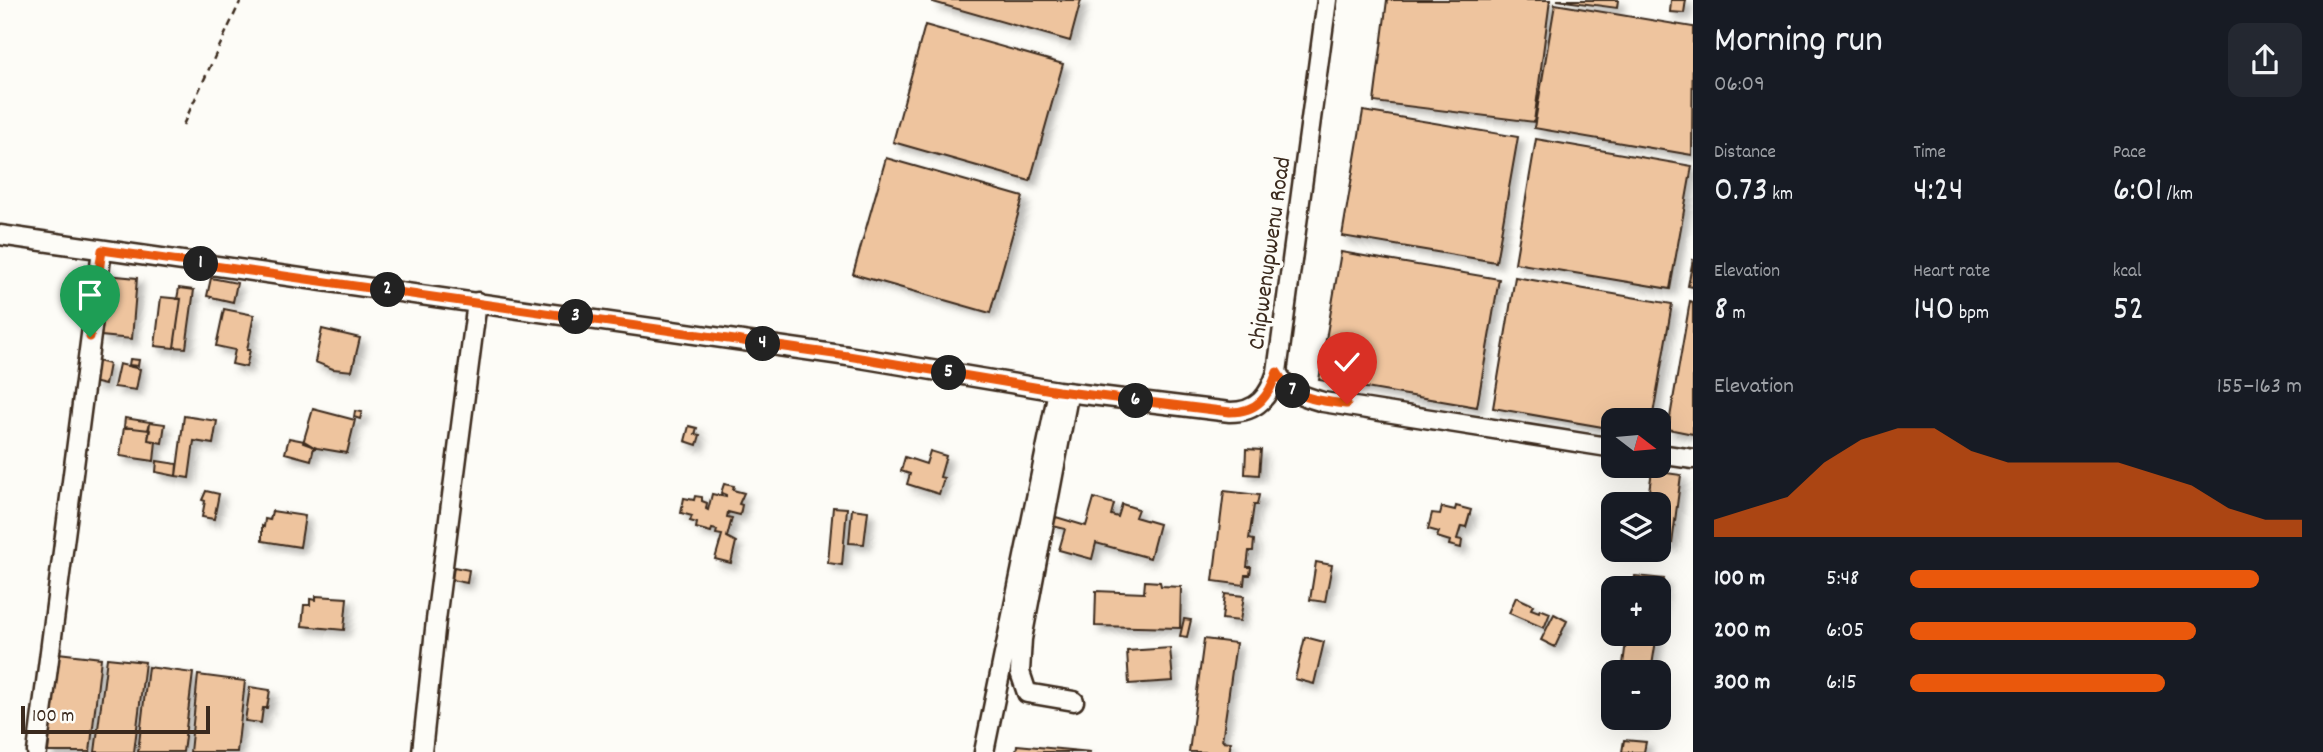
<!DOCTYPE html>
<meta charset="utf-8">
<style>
body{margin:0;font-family:Dekko,sans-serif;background:#242831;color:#f1f3f6;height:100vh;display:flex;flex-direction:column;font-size:26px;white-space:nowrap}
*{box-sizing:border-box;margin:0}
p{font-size:23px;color:#9ea1a6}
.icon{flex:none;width:38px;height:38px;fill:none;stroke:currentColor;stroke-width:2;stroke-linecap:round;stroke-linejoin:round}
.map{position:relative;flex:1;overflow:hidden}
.details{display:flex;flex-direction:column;background:#171b24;width:630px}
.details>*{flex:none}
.needle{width:46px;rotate:106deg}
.buttons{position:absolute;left:1601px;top:408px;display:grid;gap:14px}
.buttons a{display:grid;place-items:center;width:70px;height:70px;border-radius:14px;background:#171b24;box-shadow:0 7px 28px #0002;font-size:35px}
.scale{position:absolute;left:21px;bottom:18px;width:189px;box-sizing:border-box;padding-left:7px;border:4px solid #3b2a1e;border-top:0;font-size:19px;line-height:24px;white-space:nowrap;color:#3b2a1e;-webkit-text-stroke:5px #fdfcf7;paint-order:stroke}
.pin{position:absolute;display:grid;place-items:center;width:60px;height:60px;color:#fff;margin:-72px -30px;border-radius:50% 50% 50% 0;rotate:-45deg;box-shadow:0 0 7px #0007}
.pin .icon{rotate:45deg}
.km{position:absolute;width:35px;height:35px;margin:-18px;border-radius:50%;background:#222;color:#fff;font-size:19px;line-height:35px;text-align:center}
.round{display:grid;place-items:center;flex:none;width:74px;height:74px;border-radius:14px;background:#242831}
.summary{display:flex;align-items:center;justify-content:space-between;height:119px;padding:0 21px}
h1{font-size:38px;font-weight:600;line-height:52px}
.metrics{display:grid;grid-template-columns:repeat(3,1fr);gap:10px;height:119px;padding:7px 21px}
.metrics div{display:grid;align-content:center}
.metrics b{font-size:35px;font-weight:600}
.metrics small{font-size:19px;font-weight:400}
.metrics p{font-size:19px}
.chart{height:196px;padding:14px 21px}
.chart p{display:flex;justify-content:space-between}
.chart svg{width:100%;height:126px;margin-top:7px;fill:#ea580c;opacity:.7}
ul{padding:0 21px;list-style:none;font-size:23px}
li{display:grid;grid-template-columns:112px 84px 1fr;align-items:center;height:52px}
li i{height:18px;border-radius:9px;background:#ea580c}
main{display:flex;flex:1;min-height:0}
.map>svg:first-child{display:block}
.building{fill:#eec49e;stroke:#3b2a1e;stroke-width:2;filter:url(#shadow)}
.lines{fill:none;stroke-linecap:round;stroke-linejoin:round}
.minor-casing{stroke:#3b2a1e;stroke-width:23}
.path{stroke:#3b2a1e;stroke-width:2.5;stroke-dasharray:7 5;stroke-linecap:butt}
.minor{stroke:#fdfcf7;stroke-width:18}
.route-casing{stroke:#fff;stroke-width:14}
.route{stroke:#ea580c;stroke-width:9}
.labels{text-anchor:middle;stroke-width:7;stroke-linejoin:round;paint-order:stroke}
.street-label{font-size:24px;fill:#3b2a1e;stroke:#fdfcf7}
</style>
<main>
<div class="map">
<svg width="1693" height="752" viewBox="0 0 1693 752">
<defs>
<filter id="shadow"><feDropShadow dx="5.5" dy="5.5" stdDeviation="3.5" flood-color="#0004"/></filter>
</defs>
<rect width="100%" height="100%" fill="#fdfcf7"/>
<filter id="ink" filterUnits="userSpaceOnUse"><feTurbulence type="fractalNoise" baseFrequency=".0143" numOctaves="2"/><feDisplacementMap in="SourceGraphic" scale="14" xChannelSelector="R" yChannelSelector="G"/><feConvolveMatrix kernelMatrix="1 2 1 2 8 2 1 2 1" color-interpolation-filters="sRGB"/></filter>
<g filter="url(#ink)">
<path class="building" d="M933,0H1081L1070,41L933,2Z
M1387,0H1550L1534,122L1374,102Z
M1557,0H1618L1617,8Z
M1671,0H1686L1684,13L1670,12Z
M1555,4L1693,27L1692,155L1534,128Z
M925,25L1063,64L1030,181L893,142Z
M1363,111L1518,137L1496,262L1342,236Z
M1536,139L1692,166L1670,289L1515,263Z
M886,158L1023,197L990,313L853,274Z
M1341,252L1499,279L1477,407L1319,380Z
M1693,259V287L1688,286Z
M106,275L137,278L132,339L101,336Z
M1515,277L1672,304L1652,420H1614V429L1493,408Z
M211,278L237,283L233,302L207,296Z
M179,288L194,290L186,348L174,347L181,299H177Z
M161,297L181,299L174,348L155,346Z
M1690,301L1693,302V434L1668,429Z
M224,309L254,315L247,350H250L246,367L232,364L235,350L216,346Z
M322,329L360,338L352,371L333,369L315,362Z
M130,359L139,360L138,366L129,365Z
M97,361L109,364L105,385L92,382Z
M119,364L140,369L136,390L114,387Z
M313,409L355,420L347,453L317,448L303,443Z
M355,411L362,412L360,419L354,417Z
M184,416L217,421L213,444L194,441L189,478L176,476Z
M125,418L150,422L148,430L124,427Z
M150,422L165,424L162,443L148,440Z
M689,426L697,428L695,434L700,435L697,445L685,441Z
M124,427L150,430L148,440L156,441L154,461L120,456Z
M289,438L304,441L314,447L311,460L285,453Z
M1246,449L1261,450L1259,475L1245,474Z
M930,451L946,456L940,477L944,478L939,494L907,484L910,474L901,471L905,457L926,464Z
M157,461L177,464L176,476L156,472Z
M1652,471L1681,475L1672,544L1659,543V504H1647Z
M724,484L734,486L733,490L744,493L739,504L742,505L740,515L728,512L727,517L732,518L727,537L736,542L731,563L715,559L722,535L716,534L717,530L712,529L711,532L696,528L697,523L690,521L692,516L681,513L684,498L694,500L695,496L702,497V501L707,503L706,509L708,510L712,494L726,497V495L721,493Z
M206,491L219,494L214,519L202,517L205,501L202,500Z
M1224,491L1259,495L1257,505H1254L1249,539L1254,540L1253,551H1249L1247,567H1251L1250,575H1245L1244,585L1213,581Z
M1094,498L1114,504L1111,515L1118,517L1122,504L1138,509L1135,517L1159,524L1150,558L1096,543L1092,559L1059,550L1065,529L1053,526L1056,517L1086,526Z
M1456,506L1471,510L1466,527L1461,526L1457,539L1462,540L1461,548L1449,545L1450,541L1437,537L1439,532L1428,529L1432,513L1440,514L1442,507L1455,510Z
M833,507L847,508L842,565L828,563Z
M852,509L868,511L864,544L849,543Z
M272,511L305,516L300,547L262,541V526L264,527L265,519L270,520Z
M1316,562L1332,565L1325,602L1310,600Z
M454,567L469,570L467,583L452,580Z
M1635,576L1664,579L1659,615V588H1633Z
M1145,581L1160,582L1161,586L1181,587L1180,628L1095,626L1096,591L1144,593Z
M1225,594L1244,596L1240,621L1222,619Z
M316,596L347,598L344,630L302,626L304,605H310V599L316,600Z
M1516,597L1533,605L1531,609L1539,612L1540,609L1550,613L1544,628L1509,613Z
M1554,614L1567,621L1555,647L1541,640Z
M1184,619L1191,620L1187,637L1180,636Z
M1627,634H1657L1651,672H1622Z
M1305,637L1324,642L1314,684L1295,679Z
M1204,639L1236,643L1222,741L1231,742L1229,752H1189Z
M1170,648L1173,681L1129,684L1127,651Z
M58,653L101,658L90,752H48Z
M107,658L145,662L134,752H95Z
M148,667L193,673L183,752H138Z
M198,675L245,681L237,752H190Z
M250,687L270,690L267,708H263L261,723L245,721Z
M1616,718H1645V722Z
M1624,740L1646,742L1644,752H1622Z
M1017,745L1091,752H1016Z"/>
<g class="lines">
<g class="minor-casing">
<path id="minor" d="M1327,0L1277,372C1287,392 1302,396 1323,402L1614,448
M0,235L848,356L1058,391L1230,412C1258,412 1269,396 1277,372
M1068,396L1022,639L1020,672L1027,693L1074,701
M1659,454L1693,459
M37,752L102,250
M422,752L436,620L477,302
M984,752L1058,391"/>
</g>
<path class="path" d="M183,125L241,0"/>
<use href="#minor" class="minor"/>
</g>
</g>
<g class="lines" filter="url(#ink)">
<g class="route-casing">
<path id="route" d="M90,337L102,250L848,356L1058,391L1230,412C1258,412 1269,396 1277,372C1291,399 1319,401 1347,404"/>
</g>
<use href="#route" class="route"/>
</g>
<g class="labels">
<g class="street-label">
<text transform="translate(1268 253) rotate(-82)" y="8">Chipwenupwenu Road</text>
</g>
</g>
</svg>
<div class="buttons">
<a><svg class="needle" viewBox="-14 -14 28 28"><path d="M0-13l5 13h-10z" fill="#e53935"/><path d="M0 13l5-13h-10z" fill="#9ea1a6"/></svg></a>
<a><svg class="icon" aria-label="layers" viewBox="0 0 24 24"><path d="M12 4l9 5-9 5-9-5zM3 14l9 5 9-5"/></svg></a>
<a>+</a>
<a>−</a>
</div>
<div class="scale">100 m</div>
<div class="pin" style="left:90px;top:337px;background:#1e9e55"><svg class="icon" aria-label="arrive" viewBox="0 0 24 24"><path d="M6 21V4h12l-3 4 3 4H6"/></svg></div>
<div class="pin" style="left:1347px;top:404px;background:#d93025"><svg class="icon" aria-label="check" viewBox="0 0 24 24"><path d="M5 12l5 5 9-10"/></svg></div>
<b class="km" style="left:201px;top:264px">1</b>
<b class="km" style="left:388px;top:290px">2</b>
<b class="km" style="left:576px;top:317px">3</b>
<b class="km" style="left:763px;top:344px">4</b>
<b class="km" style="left:949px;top:373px">5</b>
<b class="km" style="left:1136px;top:401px">6</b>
<b class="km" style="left:1293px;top:391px">7</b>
</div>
<section class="details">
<div class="summary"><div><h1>Morning run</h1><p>06:09</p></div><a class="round"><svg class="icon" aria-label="share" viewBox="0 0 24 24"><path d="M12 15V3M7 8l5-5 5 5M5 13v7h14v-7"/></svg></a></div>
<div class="metrics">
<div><p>Distance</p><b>0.73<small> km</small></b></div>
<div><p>Time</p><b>4:24</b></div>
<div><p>Pace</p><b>6:01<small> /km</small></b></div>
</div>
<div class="metrics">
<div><p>Elevation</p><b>8<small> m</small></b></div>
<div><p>Heart rate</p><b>140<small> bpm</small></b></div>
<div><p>kcal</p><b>52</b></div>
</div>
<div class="chart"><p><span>Elevation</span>155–163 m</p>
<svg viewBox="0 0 160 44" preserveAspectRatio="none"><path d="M0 44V38L10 34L20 30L30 18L40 10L50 6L60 6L70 14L80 18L90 18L100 18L110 18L120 22L130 26L140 34L150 38L160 38V44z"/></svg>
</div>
<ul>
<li><b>100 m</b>5:48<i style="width:89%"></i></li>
<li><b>200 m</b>6:05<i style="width:73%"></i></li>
<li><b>300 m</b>6:15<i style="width:65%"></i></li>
</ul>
</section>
</main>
